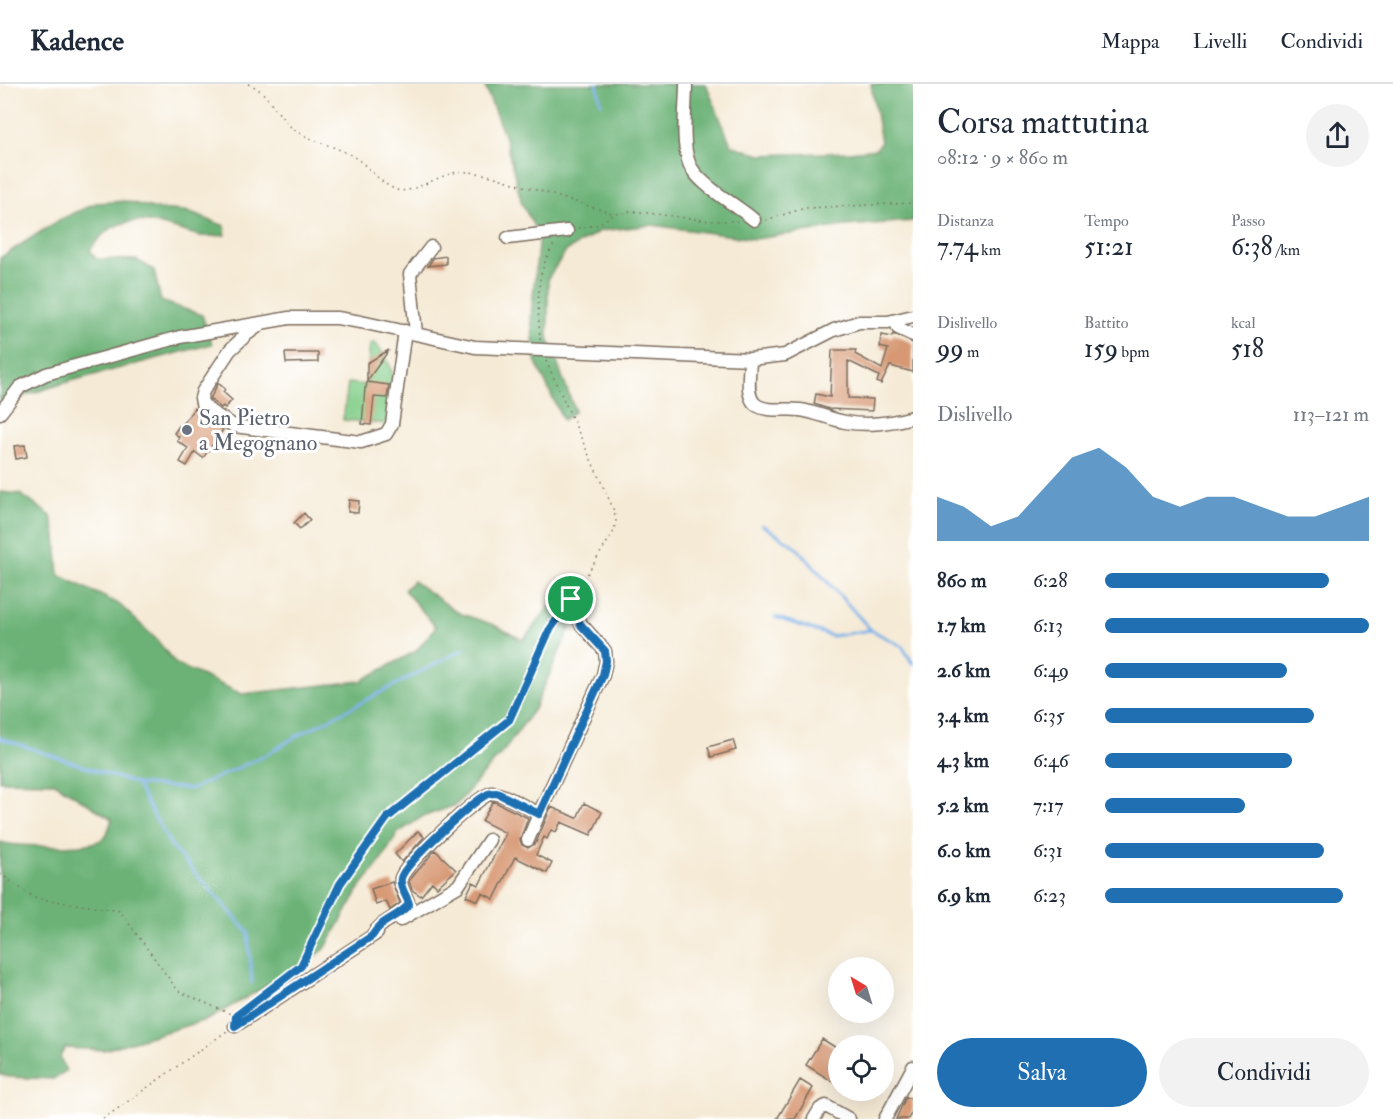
<!DOCTYPE html>
<html lang="it">
<meta charset="utf-8">
<style>
body{margin:0;font-family:"IM FELL Double Pica",serif;background:#f2f2f3;color:#1f2937;height:100vh;display:flex;flex-direction:column;font-size:22px;white-space:nowrap}
*{box-sizing:border-box;margin:0}
p{font-size:20px;color:#747a83}
.icon{flex:none;width:33px;height:33px;fill:none;stroke:currentColor;stroke-width:2;stroke-linecap:round;stroke-linejoin:round}
.map{position:relative;flex:1;overflow:hidden}
.drawer{display:flex;flex-direction:column;background:#fff;width:480px}
.drawer>*{flex:none}
.needle{width:39px;rotate:322deg}
.tools{position:absolute;left:828px;top:873px;display:grid;gap:12px}
.tools a{display:grid;place-items:center;width:66px;height:66px;border-radius:50%;background:#fff;box-shadow:0 6px 24px #0002;font-size:30px}
.pin{position:absolute;display:grid;place-items:center;width:51px;height:51px;color:#fff;margin:-26px;border:3px solid #fff;border-radius:50%;box-shadow:0 2px 6px #0007}
.round{display:grid;place-items:center;flex:none;width:63px;height:63px;border-radius:32px;background:#f2f2f3}
.summary{display:flex;align-items:center;justify-content:space-between;height:102px;padding:0 24px}
h1{font-size:33px;font-weight:600;line-height:45px}
.stats{display:grid;grid-template-columns:repeat(3,1fr);gap:9px;height:102px;padding:6px 24px}
.stats div{display:grid;align-content:center}
.stats b{font-size:26px;font-weight:600}
.stats small{font-size:16px;font-weight:400}
.stats p{font-size:16px}
.chart{height:168px;padding:12px 24px}
.chart p{display:flex;justify-content:space-between}
.chart svg{width:100%;height:108px;margin-top:6px;fill:#1f6fb2;opacity:.7}
.primary-button{display:flex;gap:12px;margin-top:auto;padding:12px 24px}
.primary-button a{flex:1;height:69px;border-radius:36px;background:#1f6fb2;color:#fff;font-size:24px;font-weight:600;line-height:69px;text-align:center}
.primary-button a+a{background:#f2f2f3;color:#1f2937}
ul{padding:0 24px;list-style:none;font-size:20px}
li{display:grid;grid-template-columns:96px 72px 1fr;align-items:center;height:45px}
li i{height:15px;border-radius:8px;background:#1f6fb2}
header{display:flex;align-items:center;gap:36px;box-sizing:border-box;height:84px;padding:0 30px;background:#fff;border-bottom:2px solid #e0e1e3}
header strong{font-size:28px}
nav{display:flex;gap:33px;margin-inline-start:auto;font-size:21px}
main{display:flex;flex:1;min-height:0}
.map>svg:first-child{display:block}
.green{fill:#85cf8b;stroke:#607c54;stroke-width:1.5}
.forest{fill:#6cb277;stroke:#546e4a;stroke-width:1.5}
.lines{fill:none;stroke-linecap:round;stroke-linejoin:round}
.stream{stroke:#7ab0e8;stroke-width:3}
.building{fill:#d79873}
.minor-casing{stroke:#7c6d5e;stroke-width:15}
.path{stroke:#7c6d5e;stroke-width:1.5;stroke-dasharray:1.5 4.5;stroke-linecap:butt}
.minor{stroke:#fff;stroke-width:12}
.route-casing{stroke:#fff;stroke-width:12}
.route{stroke:#1f6fb2;stroke-width:8}
.worship-dot{fill:#6b7280;stroke:#fff;stroke-width:2}
.labels{text-anchor:middle;stroke-width:6;stroke-linejoin:round;paint-order:stroke}
.worship-label{font-size:22px;fill:#5b616d;stroke:#fff;text-anchor:start}
</style>
<header>
<strong>Kadence</strong>
<nav><a>Mappa</a><a>Livelli</a><a>Condividi</a></nav>
</header>
<main>
<div class="map">
<svg width="913" height="1035" viewBox="0 0 913 1035">
<rect width="100%" height="100%" fill="#fff"/>
<filter id="ink" filterUnits="userSpaceOnUse"><feTurbulence type="fractalNoise" baseFrequency=".0167" numOctaves="2"/><feDisplacementMap in="SourceGraphic" scale="12" xChannelSelector="R" yChannelSelector="G"/><feConvolveMatrix kernelMatrix="1 2 1 2 8 2 1 2 1" color-interpolation-filters="sRGB"/></filter>
<filter id="wash" filterUnits="userSpaceOnUse"><feTurbulence type="fractalNoise" baseFrequency=".008" numOctaves="4" result="noise"/><feDisplacementMap in="SourceGraphic" scale="24" xChannelSelector="R" yChannelSelector="G"/><feGaussianBlur stdDeviation="1.35" result="paint"/><feColorMatrix in="noise" values="0 0 0 0 0 0 0 0 0 0 0 0 0 0 0 0 0 1.4 0 .05"/><feComposite in="paint" operator="in"/></filter>
<g filter="url(#wash)">
<rect width="100%" height="100%" fill="#f5ead5"/>
<path class="green" d="M375,259C401,290 394,302 388,340L343,336L348,299L366,301L370,260Z"/>
<path class="forest" d="M484,0H706L731,61L760,71L850,68L876,65L881,58L871,0H913V137L845,142L755,155L652,141L600,147L566,167L548,194V254L575,327L563,336L535,276L531,232L539,152L522,120L505,54Z
M125,117L157,125L185,127L225,142V151C217,152 208,153 201,152C170,145 135,125 106,148C100,153 95,160 90,166L96,175L137,176L154,186L161,217L202,231L212,260L71,297L26,311L0,328V174L59,136L96,119Z
M0,408L20,410L51,432L56,452L59,491L119,520L156,555L176,580L242,610L361,597L416,567L436,543L404,506L413,497L459,529L494,541L523,556L552,519L571,542L534,625L506,664L456,721L422,733L398,749L380,778L361,802L325,865L301,882L209,935L104,966L65,964L60,973L66,987L53,995L8,993L0,990V758C13,763 79,763 93,759C98,758 102,755 106,753L112,735L53,698L0,697Z"/>
<g class="lines">
<path class="stream" d="M597,0L601,19
M762,441L795,462L871,546L902,562L913,580
M775,533L832,552L871,546
M0,654L136,700L192,705L266,671L297,652L464,565
M136,700L172,763L248,848L252,899"/>
</g>
<g id="blocks">
<path class="building" d="M446,172V180L428,182L433,174Z
M893,250L913,259V288L890,282L881,300L877,298L879,292L848,277V314L873,315L872,327L829,325L814,320L816,310L830,313L832,266H856L855,270L882,285L888,265L880,263L882,251L892,253Z
M389,266L367,297V279Z
M285,269H318V278L286,279Z
M367,298L389,301L387,314L374,313L371,341L362,340L365,304H366Z
M218,299L225,305L223,308L232,316L225,324L223,322L221,324L210,315Z
M194,324L223,346L203,374L195,368L187,382L180,378L188,364L177,357L179,353L174,349L179,342L181,343Z
M25,361L27,373L16,375L14,362Z
M349,416L359,417L358,429L348,428Z
M304,429L310,436L300,445L294,439Z
M733,656L736,666L711,673L708,663Z
M493,717L528,734L520,756L522,761L528,764L536,759L551,723L577,734L584,719L602,728L591,751L561,738L556,748L551,746L547,755L544,753L536,771L552,779L547,789L515,773L494,815L482,809L478,817L466,812L473,798L479,801L506,749L482,737Z
M418,747L424,753L402,778L395,770Z
M435,766L456,786L437,803L432,798L421,812L412,806L409,797Z
M392,798L400,819L390,826L386,817L376,821L371,805Z
M822,955L838,965V1001L806,981Z
M800,996L813,1004L795,1035H777Z
M906,1013L913,1016V1026L908,1035H896Z"/>
</g>
</g>
<g filter="url(#ink)">
<use href="#blocks" fill-opacity="0" stroke="#7c6d5e" stroke-width="1.5"/>
<g class="lines">
<g class="minor-casing">
<path id="minor" d="M686,0C686,23 681,58 689,79C693,90 704,99 713,106C727,117 741,125 754,136
M508,154L567,147
M896,236L898,244L913,251
M261,240L246,251L230,266L203,307L201,314L202,319L211,328L234,342L361,358L386,350L392,340L405,247
M416,249L410,190L431,163
M750,275C750,288 745,311 755,320C766,329 787,324 800,326C815,328 830,335 845,338C866,342 892,339 913,333
M0,329L20,303L46,290L180,253L289,234H337L361,238L475,263L750,275L785,271L834,246L859,238H888L913,232
M528,756L539,730
M400,836L458,802L489,756
M372,852C381,836 398,834 409,821C407,812 399,803 401,794C405,780 478,711 492,709C501,708 529,725 539,730L603,591L606,577L605,567L581,540L571,515
M235,942L377,849
M814,1035L820,1025L826,1022L849,1035
M885,1035L913,983"/>
</g>
<path class="path" d="M248,0C269,7 276,31 292,44C310,58 335,61 354,73C369,82 380,100 397,106C412,111 442,88 461,88C482,87 504,96 523,102C554,111 584,121 615,130
M766,136L805,124L913,119
M578,144L596,141L615,130L632,127L710,137H737
M540,256C538,221 534,189 555,159
M546,277L613,424L616,437L614,447L578,505
M0,790L35,814L120,827L178,907L233,931
M277,901L301,882L340,800L387,734L509,636L549,547L563,526
M103,1035L227,947"/>
<use href="#minor" class="minor"/>
</g>
</g>
<g class="lines" filter="url(#ink)">
<g class="route-casing">
<path id="route" d="M571,515L580,540L605,567L606,577L603,591L539,730L497,709C494,709 491,709 488,710C473,717 405,779 401,794C399,803 407,812 409,820C397,835 382,834 372,852L235,942L236,932L301,882L340,800L387,734L509,636L549,547Z"/>
</g>
<use href="#route" class="route"/>
</g>
<circle class="worship-dot" cx="187" cy="346" r="6"/>
<g class="labels">
<g class="worship-label">
<text x="199" y="341">San Pietro<tspan x="199" dy="25">a Megognano</tspan></text>
</g>
</g>
</svg>
<div class="tools">
<a><svg class="needle" viewBox="-14 -14 28 28"><path d="M0-13l5 13h-10z" fill="#e53935"/><path d="M0 13l5-13h-10z" fill="#747a83"/></svg></a>
<a><svg class="icon" aria-label="locate" viewBox="0 0 24 24"><circle cx="12" cy="12" r="6"/><path d="M12 2v4M12 18v4M2 12h4M18 12h4"/></svg></a>
</div>
<div class="pin" style="left:571px;top:515px;background:#1e9e55"><svg class="icon" aria-label="arrive" viewBox="0 0 24 24"><path d="M6 21V4h12l-3 4 3 4H6"/></svg></div>
</div>
<section class="drawer">
<div class="summary"><div><h1>Corsa mattutina</h1><p>08:12 · 9 × 860 m</p></div><a class="round"><svg class="icon" aria-label="share" viewBox="0 0 24 24"><path d="M12 15V3M7 8l5-5 5 5M5 13v7h14v-7"/></svg></a></div>
<div class="stats">
<div><p>Distanza</p><b>7.74<small> km</small></b></div>
<div><p>Tempo</p><b>51:21</b></div>
<div><p>Passo</p><b>6:38<small> /km</small></b></div>
</div>
<div class="stats">
<div><p>Dislivello</p><b>99<small> m</small></b></div>
<div><p>Battito</p><b>159<small> bpm</small></b></div>
<div><p>kcal</p><b>518</b></div>
</div>
<div class="chart"><p><span>Dislivello</span>113–121 m</p>
<svg viewBox="0 0 160 44" preserveAspectRatio="none"><path d="M0 44V26L10 30L20 38L30 34L40 22L50 10L60 6L70 14L80 26L90 30L100 26L110 26L120 30L130 34L140 34L150 30L160 26V44z"/></svg>
</div>
<ul>
<li><b>860 m</b>6:28<i style="width:85%"></i></li>
<li><b>1.7 km</b>6:13<i style="width:100%"></i></li>
<li><b>2.6 km</b>6:49<i style="width:69%"></i></li>
<li><b>3.4 km</b>6:35<i style="width:79%"></i></li>
<li><b>4.3 km</b>6:46<i style="width:71%"></i></li>
<li><b>5.2 km</b>7:17<i style="width:53%"></i></li>
<li><b>6.0 km</b>6:31<i style="width:83%"></i></li>
<li><b>6.9 km</b>6:23<i style="width:90%"></i></li>
</ul>
<div class="primary-button"><a>Salva</a><a>Condividi</a></div>
</section>
</main>
